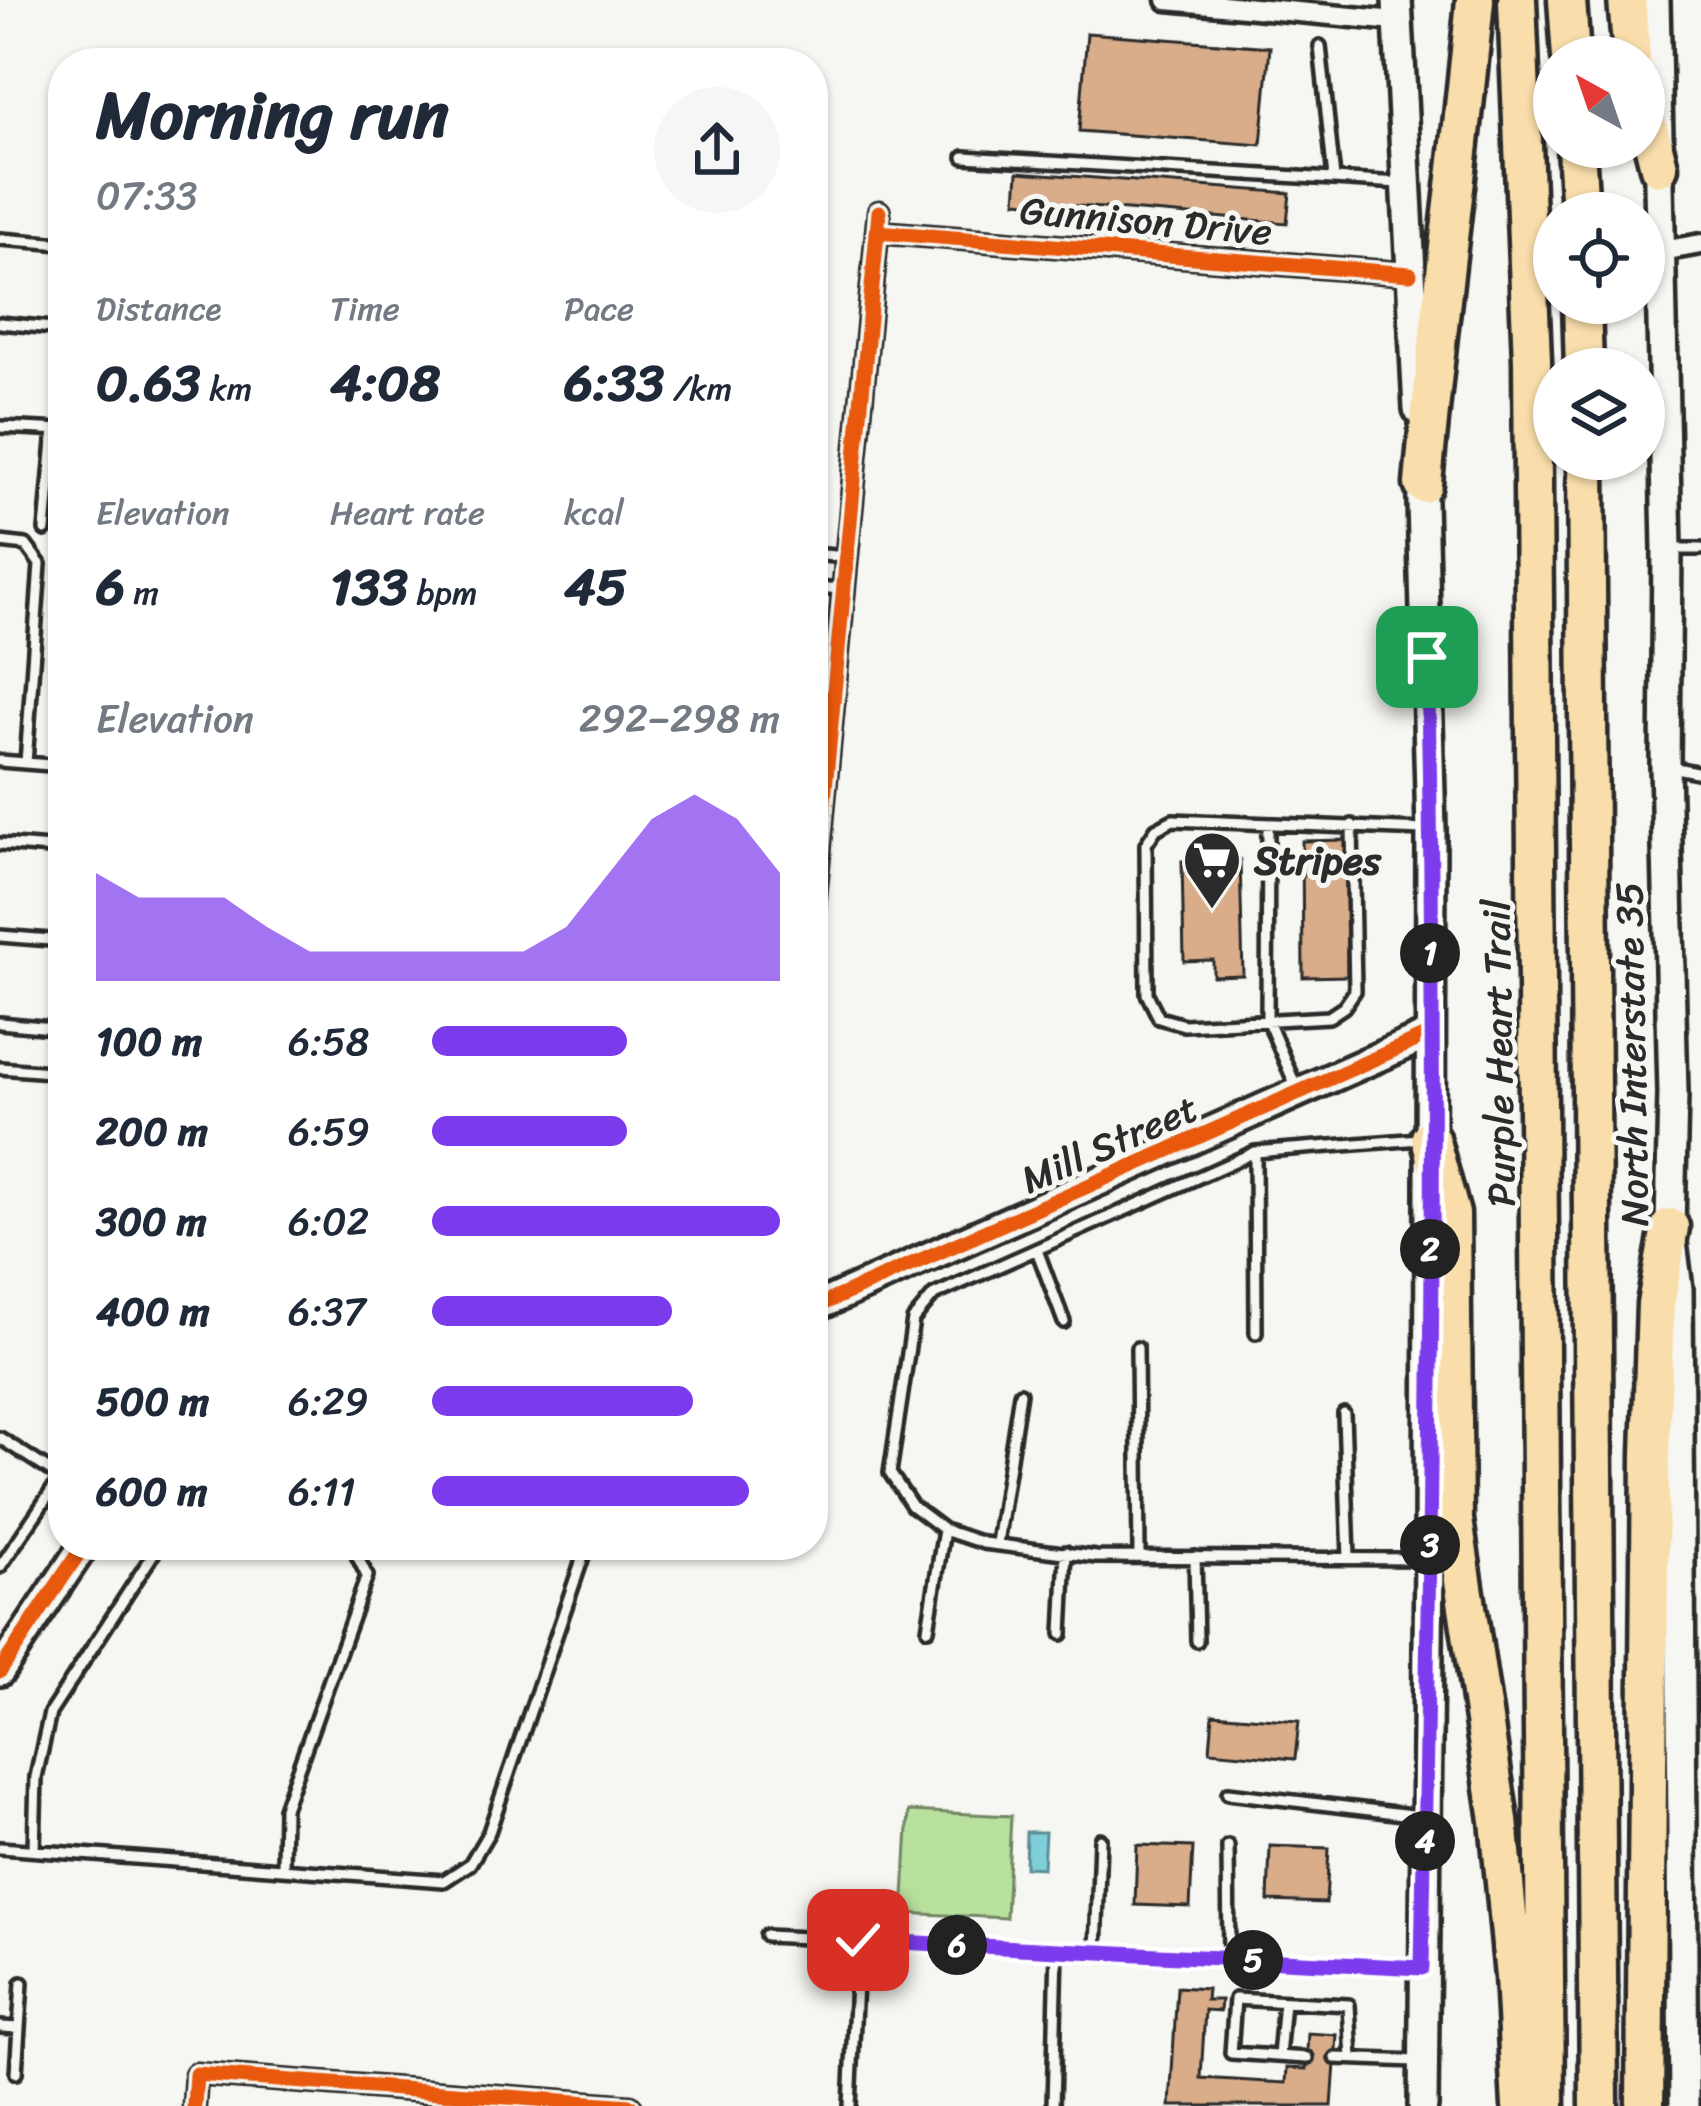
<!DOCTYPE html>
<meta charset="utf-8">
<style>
body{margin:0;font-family:Sriracha,sans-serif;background:#f6f6f7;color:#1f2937;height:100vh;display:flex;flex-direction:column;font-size:45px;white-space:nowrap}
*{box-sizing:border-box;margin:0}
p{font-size:39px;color:#747a83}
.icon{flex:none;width:66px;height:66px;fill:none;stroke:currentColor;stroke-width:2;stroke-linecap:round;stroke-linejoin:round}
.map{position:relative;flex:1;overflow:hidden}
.side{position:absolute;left:48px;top:48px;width:780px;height:1512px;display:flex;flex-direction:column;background:#fff;border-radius:48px;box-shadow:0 3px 9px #0004}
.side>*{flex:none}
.needle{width:78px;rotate:320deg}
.tools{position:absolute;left:1533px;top:36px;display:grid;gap:24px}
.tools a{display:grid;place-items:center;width:132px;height:132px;border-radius:50%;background:#fff;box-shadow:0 3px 9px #0004;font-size:60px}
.pin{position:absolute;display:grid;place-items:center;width:102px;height:102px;color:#fff;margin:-51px;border-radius:24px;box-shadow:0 6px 18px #0006}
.km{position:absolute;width:60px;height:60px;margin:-30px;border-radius:50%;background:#222;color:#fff;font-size:33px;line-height:60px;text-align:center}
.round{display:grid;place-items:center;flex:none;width:126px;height:126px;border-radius:63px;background:#f6f6f7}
.overview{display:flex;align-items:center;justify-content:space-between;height:204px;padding:0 48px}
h1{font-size:66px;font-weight:800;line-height:90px}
.stats{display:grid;grid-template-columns:repeat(3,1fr);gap:18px;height:204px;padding:12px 48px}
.stats div{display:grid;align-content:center}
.stats b{font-size:51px;font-weight:800}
.stats small{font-size:33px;font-weight:400}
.stats p{font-size:33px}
.chart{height:336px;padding:24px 48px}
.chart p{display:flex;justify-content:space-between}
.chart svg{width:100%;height:216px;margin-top:12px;fill:#7c3aed;opacity:.7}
ul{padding:0 48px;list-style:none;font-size:39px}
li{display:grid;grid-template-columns:192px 144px 1fr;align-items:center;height:90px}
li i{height:30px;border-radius:15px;background:#7c3aed}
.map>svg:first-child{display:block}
.green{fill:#b8e19e;stroke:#728664;stroke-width:3}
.water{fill:#7fcfdb;stroke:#5d8d95;stroke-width:3}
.building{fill:#d9ad8a;stroke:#2b2b2b;stroke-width:3}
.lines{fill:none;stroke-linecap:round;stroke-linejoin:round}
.lane-casing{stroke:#2b2b2b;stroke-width:18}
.street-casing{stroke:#2b2b2b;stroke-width:27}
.secondary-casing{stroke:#2b2b2b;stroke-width:36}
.highway-casing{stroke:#2b2b2b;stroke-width:45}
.lane{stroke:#f6f6f2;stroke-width:9}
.street{stroke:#f6f6f2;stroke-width:18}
.secondary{stroke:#f6f6f2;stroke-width:27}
.highway{stroke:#f9ddab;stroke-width:36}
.cycleway-casing{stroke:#f6f6f2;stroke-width:22}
.cycleway{stroke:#e8590c;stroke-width:15}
.route-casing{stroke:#fff;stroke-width:24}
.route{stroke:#7c3aed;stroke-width:15}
.labels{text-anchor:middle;stroke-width:10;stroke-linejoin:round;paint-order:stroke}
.street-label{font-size:39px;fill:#2b2b2b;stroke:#f6f6f2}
.poi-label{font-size:39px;font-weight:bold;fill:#2b2b2b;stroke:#f6f6f2;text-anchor:start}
</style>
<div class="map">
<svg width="1701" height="2106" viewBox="0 0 1701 2106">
<rect width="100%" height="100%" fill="#f6f6f2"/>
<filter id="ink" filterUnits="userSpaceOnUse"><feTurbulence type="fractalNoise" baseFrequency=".00833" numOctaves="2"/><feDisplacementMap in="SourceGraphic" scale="24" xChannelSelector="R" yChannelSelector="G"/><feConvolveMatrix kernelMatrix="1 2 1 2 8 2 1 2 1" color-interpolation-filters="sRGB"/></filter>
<g filter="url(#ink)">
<path class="green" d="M909,1811L1011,1816L1006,1918L903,1913Z"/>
<path class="water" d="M1026,1832H1045L1043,1868L1025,1867Z"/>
<path class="building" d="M1087,33L1270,47L1261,145L1079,131Z
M1018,172L1290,193L1287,223L1016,201Z
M1346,840L1347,976L1303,977L1302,841Z
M1240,859L1243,975L1213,976V960L1184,961L1182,861Z
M1213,1714L1299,1721L1295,1759L1210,1751Z
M1137,1845L1193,1847L1190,1907L1135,1905Z
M1270,1846L1329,1848L1326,1903L1268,1901Z
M1177,1987L1207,1989L1206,2000H1221L1220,2011L1205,2010L1201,2078L1286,2083L1287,2068L1306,2069L1308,2033L1337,2035L1332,2106H1170Z"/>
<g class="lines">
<g class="lane-casing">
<path id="lane" d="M1320,46L1334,178
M964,157L1400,183
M0,239L63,244
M0,323L63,329
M0,427L63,430
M45,530L54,430
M0,542L26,545L40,564L26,763
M1672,549H1701
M813,554L846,557
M813,587L843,589
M0,761L63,766
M1671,767L1701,773
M1268,825L1267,1019L1297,1089
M1352,825L1355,991L1344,1007L1329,1017L1184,1025L1159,1018L1147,994L1146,844L1156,829L1173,820L1424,830
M0,844L63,849
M0,936L63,941
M0,1023L63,1029
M0,1068L63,1073
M1420,1139L1255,1152L934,1295L913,1320L890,1473L912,1506L944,1530L983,1543L1096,1557L1424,1559
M1255,1152L1256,1333
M1037,1250L1064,1322
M1137,1348L1139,1557
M1344,1414L1349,1558
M0,1438L63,1479
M997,1543L1020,1393
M1195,1557L1197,1641
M0,1567L61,1477
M928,1629L944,1530
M1062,1634L1066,1552
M1228,1793L1420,1816
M1228,1846L1229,1958
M0,1848L444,1881L470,1864L489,1832L587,1545
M34,1850L36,1777L50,1713L159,1545
M283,1867L284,1808L367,1576L352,1545
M766,1936L1422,1968
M1096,1952L1100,1839
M0,2027L19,2028L22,1983
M1279,2056L1284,2002
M1307,2058L1231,2053L1235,1999L1349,2005L1352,2059
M1335,2058L1417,2061
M16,2073L19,2028
M850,2106L858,1940
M1053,2106L1057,1950"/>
</g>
<g class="street-casing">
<path id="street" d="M1167,0L1396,21
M877,232L1410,274
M1662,251L1701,244
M813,916L879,212
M194,2106L196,2074L630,2106"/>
</g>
<g class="secondary-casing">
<path id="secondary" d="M1397,0L1418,409
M1655,0L1667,549L1665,765L1673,1093L1670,1227L1678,1289L1684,2106
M1421,465L1431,830L1429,1559L1423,2106
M813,1308L1430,1034
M0,1671L84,1545"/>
</g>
<g class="highway-casing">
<path id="highway" d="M1517,0L1532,360L1546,2106
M1567,0L1571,57
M1627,0L1632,57
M1644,108L1659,167
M1576,147L1580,213
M1582,303L1584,369
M1586,459L1599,2106
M1423,484C1437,322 1460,162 1475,0
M1430,1138L1451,1214L1454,1520L1499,1820L1514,1977L1521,2106
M1645,2106L1651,1454L1656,1304L1670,1227"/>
</g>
<use href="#lane" class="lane"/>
<use href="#street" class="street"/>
<use href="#secondary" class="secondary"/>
<use href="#highway" class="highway"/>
<g class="cycleway-casing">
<path id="cycleway" d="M877,232L1410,274
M813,916L879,212
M813,1308L1430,1034
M0,1671L84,1545
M194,2106L196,2074L630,2106"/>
</g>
<use href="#cycleway" class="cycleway"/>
</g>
</g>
<g class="lines" filter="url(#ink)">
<g class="route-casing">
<path id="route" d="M858,1940L1422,1968C1430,1531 1438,1094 1427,657"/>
</g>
<use href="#route" class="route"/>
</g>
<defs>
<g id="supermarket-pin" transform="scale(3)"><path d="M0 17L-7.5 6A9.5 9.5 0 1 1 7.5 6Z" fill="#2b2b2b" stroke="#f6f6f2"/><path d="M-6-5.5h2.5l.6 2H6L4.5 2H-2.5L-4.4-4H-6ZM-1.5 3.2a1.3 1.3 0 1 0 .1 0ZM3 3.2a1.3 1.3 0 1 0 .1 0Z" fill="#fff"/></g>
</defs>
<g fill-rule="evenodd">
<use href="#supermarket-pin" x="1212" y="860"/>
</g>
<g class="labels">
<g class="street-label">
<text transform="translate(1146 220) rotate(5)" y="14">Gunnison Drive</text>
<text transform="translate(1498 1053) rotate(-91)" y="14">Purple Heart Trail</text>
<text transform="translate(1631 1054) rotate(-91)" y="14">North Interstate 35</text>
<text transform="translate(1109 1143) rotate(-24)" y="14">Mill Street</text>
</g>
<g class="poi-label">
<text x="1254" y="874">Stripes</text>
</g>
</g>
</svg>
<div class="tools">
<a><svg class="needle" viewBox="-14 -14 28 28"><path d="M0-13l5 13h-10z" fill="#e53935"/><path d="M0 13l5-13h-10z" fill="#747a83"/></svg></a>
<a><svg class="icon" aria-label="locate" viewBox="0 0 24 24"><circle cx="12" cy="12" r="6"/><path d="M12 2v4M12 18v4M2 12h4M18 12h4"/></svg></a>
<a><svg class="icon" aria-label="layers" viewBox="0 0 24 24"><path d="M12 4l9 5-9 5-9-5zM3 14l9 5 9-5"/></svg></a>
</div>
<div class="pin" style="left:1427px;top:657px;background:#1e9e55"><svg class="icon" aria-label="arrive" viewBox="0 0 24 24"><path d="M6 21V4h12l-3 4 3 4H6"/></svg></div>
<div class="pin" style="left:858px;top:1940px;background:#d93025"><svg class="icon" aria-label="check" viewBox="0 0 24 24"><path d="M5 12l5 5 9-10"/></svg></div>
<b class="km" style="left:1430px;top:953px">1</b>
<b class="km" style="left:1430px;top:1249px">2</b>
<b class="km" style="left:1430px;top:1545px">3</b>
<b class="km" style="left:1425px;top:1841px">4</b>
<b class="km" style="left:1253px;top:1960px">5</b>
<b class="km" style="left:957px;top:1945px">6</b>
<section class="side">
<div class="overview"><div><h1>Morning run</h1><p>07:33</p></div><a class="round"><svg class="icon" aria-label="share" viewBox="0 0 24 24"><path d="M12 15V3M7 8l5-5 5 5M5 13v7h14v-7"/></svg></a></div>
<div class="stats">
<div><p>Distance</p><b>0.63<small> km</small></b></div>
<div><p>Time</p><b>4:08</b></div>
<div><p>Pace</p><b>6:33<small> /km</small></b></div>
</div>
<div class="stats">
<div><p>Elevation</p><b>6<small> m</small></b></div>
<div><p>Heart rate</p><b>133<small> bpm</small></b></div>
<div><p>kcal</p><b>45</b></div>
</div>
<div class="chart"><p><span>Elevation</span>292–298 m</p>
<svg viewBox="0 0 160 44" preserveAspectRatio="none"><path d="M0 44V22L10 27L20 27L30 27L40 33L50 38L60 38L70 38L80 38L90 38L100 38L110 33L120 22L130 11L140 6L150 11L160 22V44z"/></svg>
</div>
<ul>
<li><b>100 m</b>6:58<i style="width:56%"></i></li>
<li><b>200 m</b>6:59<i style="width:56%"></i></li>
<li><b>300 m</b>6:02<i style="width:100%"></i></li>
<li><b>400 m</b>6:37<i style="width:69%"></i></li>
<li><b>500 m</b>6:29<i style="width:75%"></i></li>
<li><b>600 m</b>6:11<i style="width:91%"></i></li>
</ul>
</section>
</div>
